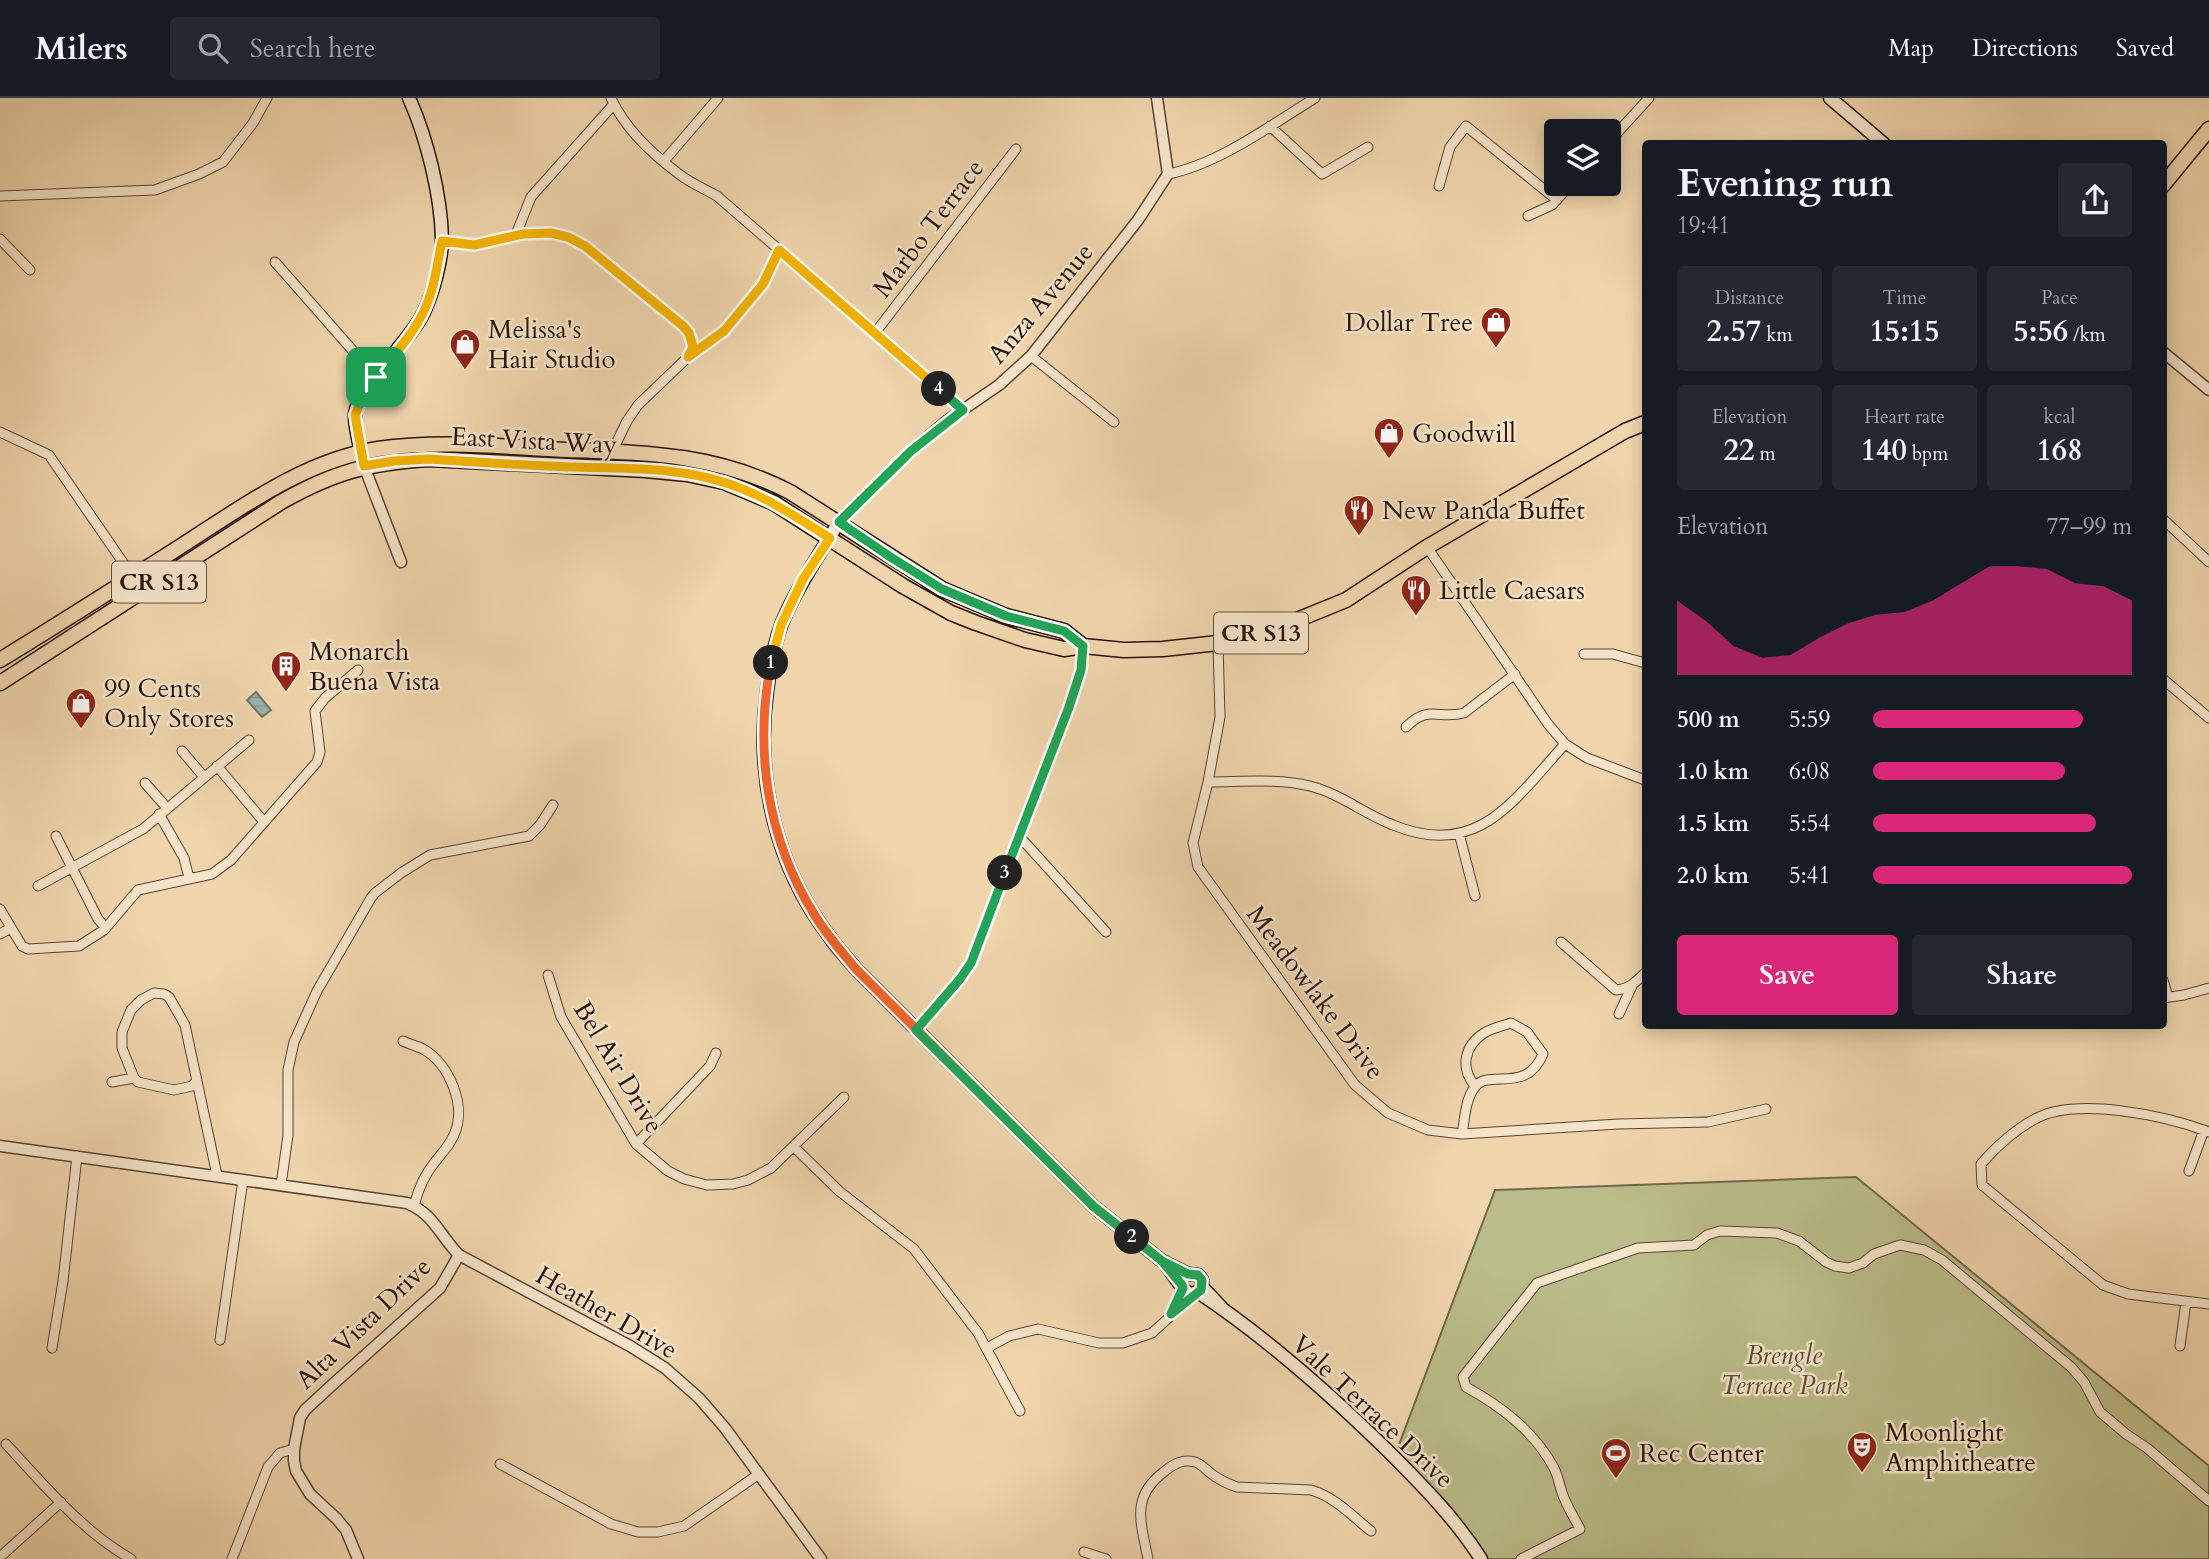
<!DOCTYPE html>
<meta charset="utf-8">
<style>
body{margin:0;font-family:Cardo,serif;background:#242831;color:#f1f3f6;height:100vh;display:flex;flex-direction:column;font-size:26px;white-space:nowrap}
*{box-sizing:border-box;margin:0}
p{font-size:23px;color:#9ea1a6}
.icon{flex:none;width:38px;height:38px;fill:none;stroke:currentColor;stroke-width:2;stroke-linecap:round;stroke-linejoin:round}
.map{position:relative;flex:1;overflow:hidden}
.panel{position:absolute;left:1642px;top:42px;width:525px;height:889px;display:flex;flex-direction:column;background:#171b24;border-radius:7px;box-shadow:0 4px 18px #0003}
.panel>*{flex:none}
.buttons{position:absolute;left:1544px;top:21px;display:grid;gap:14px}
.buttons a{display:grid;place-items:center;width:77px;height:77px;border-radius:7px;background:#171b24;box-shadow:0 4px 18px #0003;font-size:35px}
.pin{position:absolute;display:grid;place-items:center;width:60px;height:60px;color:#fff;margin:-30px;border-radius:14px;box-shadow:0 4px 10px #0006}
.km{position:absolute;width:35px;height:35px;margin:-18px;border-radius:50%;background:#222;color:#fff;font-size:19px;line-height:35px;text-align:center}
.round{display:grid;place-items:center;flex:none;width:74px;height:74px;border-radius:7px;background:#242831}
.head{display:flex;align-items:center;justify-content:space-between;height:119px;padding:0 35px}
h1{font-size:38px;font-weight:700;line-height:52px}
.figures{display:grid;grid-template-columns:repeat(3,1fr);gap:10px;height:119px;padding:7px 35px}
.figures div{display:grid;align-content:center;border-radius:7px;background:#242831;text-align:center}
.figures b{font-size:30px;font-weight:700}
.figures small{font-size:19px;font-weight:400}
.figures p{font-size:19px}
.chart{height:196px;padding:14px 35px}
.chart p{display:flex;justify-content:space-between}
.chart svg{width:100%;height:126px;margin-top:7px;fill:#db2777;opacity:.7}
.cta{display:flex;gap:14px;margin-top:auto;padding:14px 35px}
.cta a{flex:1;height:80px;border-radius:7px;background:#db2777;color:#fff;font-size:28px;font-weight:700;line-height:80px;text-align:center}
.cta a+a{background:#242831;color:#f1f3f6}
ul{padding:0 35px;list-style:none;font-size:23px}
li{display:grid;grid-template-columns:112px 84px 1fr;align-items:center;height:52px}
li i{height:18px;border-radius:9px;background:#db2777}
header{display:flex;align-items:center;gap:42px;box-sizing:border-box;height:98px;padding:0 35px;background:#171b24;border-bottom:2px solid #363941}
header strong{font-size:33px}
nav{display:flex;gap:38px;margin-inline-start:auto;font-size:24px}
.search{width:490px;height:63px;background:#242831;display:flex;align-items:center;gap:18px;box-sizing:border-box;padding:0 24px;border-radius:7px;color:#9ea1a6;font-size:26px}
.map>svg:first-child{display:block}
.park{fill:#babd89;stroke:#70684a;stroke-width:2}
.water{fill:url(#water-rules);stroke:#6b766c;stroke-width:2}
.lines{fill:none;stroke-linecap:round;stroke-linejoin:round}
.minor-casing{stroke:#584433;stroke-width:11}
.tertiary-casing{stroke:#584433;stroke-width:13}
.secondary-casing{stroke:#25130b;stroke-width:15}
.primary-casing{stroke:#25130b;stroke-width:17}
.minor{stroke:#f5e4c9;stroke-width:9}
.tertiary{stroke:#f5e4c9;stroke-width:10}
.secondary{stroke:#f5e4c9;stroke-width:12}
.primary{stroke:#f0d5ac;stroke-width:14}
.split-1-casing{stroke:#fff;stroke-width:14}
.split-2-casing{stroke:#fff;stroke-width:14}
.split-3-casing{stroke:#fff;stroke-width:14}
.split-4-casing{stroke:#fff;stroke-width:14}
.split-5-casing{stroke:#fff;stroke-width:14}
.split-1{stroke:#f5b400;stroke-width:9}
.split-2{stroke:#f0652b;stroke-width:9}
.split-3{stroke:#22a559;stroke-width:9}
.split-4{stroke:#22a559;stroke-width:9}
.split-5{stroke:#f5b400;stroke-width:9}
.labels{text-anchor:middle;stroke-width:5;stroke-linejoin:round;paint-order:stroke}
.shield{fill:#f5e4c9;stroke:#635244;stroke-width:2}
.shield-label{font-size:24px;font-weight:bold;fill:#25130b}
.street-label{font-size:26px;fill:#25130b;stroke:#f5e4c9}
.poi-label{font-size:26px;fill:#25130b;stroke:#f5e4c9;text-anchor:start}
.park-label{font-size:26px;font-style:italic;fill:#594e37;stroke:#f5e4c9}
</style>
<header>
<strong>Milers</strong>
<div class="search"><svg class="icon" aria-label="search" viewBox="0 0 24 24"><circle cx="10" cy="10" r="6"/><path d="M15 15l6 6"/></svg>Search here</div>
<nav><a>Map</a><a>Directions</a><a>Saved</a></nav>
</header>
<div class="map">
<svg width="2209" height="1461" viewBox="0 0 2209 1461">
<defs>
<pattern id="water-rules" width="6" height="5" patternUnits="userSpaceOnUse" patternTransform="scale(1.75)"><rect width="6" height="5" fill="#9ab8ad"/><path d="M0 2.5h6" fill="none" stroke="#859d94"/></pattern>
</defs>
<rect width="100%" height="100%" fill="#f0d5ac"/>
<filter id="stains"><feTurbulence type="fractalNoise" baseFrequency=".00286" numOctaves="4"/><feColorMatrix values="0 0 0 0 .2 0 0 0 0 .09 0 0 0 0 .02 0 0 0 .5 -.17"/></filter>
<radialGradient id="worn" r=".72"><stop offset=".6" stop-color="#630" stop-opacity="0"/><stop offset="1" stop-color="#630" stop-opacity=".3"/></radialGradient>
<path class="park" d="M1856,1079L2209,1368V1461H1481L1394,1360L1495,1092Z"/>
<path class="water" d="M256,594L271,612L262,619L247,602Z"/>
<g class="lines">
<g class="minor-casing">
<path id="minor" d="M611,0C625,31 652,56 679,76C690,85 705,91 717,98L963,311
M1270,28L1322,76L1368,49
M1608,45L1649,0
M664,63L718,0
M1168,76C1219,66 1271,27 1315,0
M1439,88L1450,49L1466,28L1557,102
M0,98L155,92L199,76L223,64L253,25L267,0
M1528,118L1552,107L1571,86
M515,139L531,99L614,6
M0,141L30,172
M442,143L474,147L523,137L551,136L568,139L585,148L683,227L689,235L693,249L688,259
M275,164L376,279
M875,235L1016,51
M1031,258L1114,324
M0,334L49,357L133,479
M612,354L627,323L638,307L688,259L724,233L763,186L779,152
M2163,421L2209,464
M1427,449L1548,626L1565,646L1587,660L1645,682
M1218,545L1220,619L1208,684L1193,745L1198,769L1355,987L1388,1015L1428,1032L1462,1036L1618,1026L1708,1024L1766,1011
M1584,556H1613L1645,565
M2163,581L2209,620
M1406,629C1429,606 1438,622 1464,615L1515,576
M182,653L204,679
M217,668L264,724
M1208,684C1241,684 1278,680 1310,688C1341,696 1364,716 1393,727C1478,762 1514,702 1565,646
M145,685L167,710
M159,716L184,760L189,780
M1459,735L1475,798
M56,738L98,821L106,830
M1019,738L1106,834
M38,788L143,731L249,642
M0,811L22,848L28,851L79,848L104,832L138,792L212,776L231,762L317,664L320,654L315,613L325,600L358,572
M0,836L11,830
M1561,844L1616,892C1629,891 1636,884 1645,875
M548,877L561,919L636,1046L668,1073L684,1081L707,1087L733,1086L748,1082L771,1070L844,999
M2163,882L2168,899
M2163,900L2184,897L2209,890
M1619,916L1632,888
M917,932L960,881L971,865L1060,632L1081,572L1083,548
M403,943C409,946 417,948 423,951C450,966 467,1009 454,1037C449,1048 442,1055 435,1064C424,1077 418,1092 414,1108
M112,984L134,980
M196,984L192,988L174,992L138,984L134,980L122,950V934L131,912L141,902L154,895L164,896L169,899L185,927L217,1077
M2209,1034C2167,1018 2076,998 2035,1021C2014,1032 1996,1049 1981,1066L1982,1087L2103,1187L2128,1196L2209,1206
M1462,1036C1465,1021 1465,1001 1475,989C1489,970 1526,997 1543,956L1527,934L1511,925C1502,928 1492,930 1484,935C1464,948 1460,970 1475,988
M636,1046L710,968L716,955
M794,1049L839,1093L914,1151L978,1235L1020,1313
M2189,1073L2204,1032
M281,1087L288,1037V972L294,944L317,893L371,800L375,795L401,775L430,757L529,738L540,727L553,707
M220,1242L243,1082
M2180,1248L2186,1204
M52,1250L63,1183L77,1058
M987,1250L1009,1238L1038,1231L1099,1245H1123L1152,1235L1195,1196
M6,1346C44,1387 82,1433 131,1461
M500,1366L611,1426L638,1434H658L684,1428L759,1376
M1084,1454L1106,1461
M0,1459L61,1404
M232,1461L268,1369L280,1355L294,1351
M1148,1461C1141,1424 1130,1399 1165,1373C1175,1365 1183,1361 1195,1364C1202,1366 1207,1373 1213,1377C1220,1382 1228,1386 1237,1389L1311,1392C1335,1399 1352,1418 1371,1433
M1521,1461L1580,1431C1575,1421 1569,1412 1565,1402C1560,1392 1559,1380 1554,1370C1534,1333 1502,1309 1466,1289L1463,1279L1537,1185L1638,1150L1694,1147L1707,1137L1720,1133L1777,1135L1799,1143L1826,1164L1835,1168L1849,1170L1863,1165L1874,1156L1900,1147L1924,1152L1942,1162L2071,1269L2084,1284L2100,1314L2126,1336L2147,1350L2209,1403"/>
</g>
<g class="tertiary-casing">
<path id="tertiary" d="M2163,254L2209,292
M364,368L401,464
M839,424L911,353L948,322L999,287L1031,258L1138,122L1168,76L1157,0
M0,1048L407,1105C434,1116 440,1138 459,1157L630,1248L665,1270L699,1300L725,1330L821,1461
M358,1461L346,1432L337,1421L310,1396L296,1373L294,1363V1351L300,1320L305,1312L331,1288L440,1190L459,1157"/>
</g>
<g class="secondary-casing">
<path id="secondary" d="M1830,0L1884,46
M363,364C361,352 354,328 355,316C359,287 410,244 424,214C433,195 442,162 442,141C441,97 427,40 409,0
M839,424C819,457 797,489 782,525C774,546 770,570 767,593C755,678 776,769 829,838C837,850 847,860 856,871L1093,1108L1162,1163L1188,1176L1198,1177L1202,1182V1189L1221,1209
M1166,1167L1185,1193L1191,1196L1198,1194C1267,1240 1328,1294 1387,1352C1421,1386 1455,1420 1481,1461"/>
</g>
<g class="primary-casing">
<path id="primary" d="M2163,87L2209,31
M0,562C59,526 117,489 175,452C238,412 302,363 378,351C441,342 505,349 568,352C650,355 716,356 790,394L942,491L1006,518L1064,533L1083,548
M0,585L281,404C334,374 368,365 429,361L645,372L687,376L724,384L774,405L903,488L951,515L976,525L1025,542L1064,551L1083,548L1124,552L1163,551L1218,545L1270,533L1346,502L1427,449L1625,333L1645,325"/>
</g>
<use href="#minor" class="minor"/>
<use href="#tertiary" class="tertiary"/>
<use href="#secondary" class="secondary"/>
<use href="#primary" class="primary"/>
</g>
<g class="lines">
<g class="split-1-casing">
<path id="split-1" d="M376,279L364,296L355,317L364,368L394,363L429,361C478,364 528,368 578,369C627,371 680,369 726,385C764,397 796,419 830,440L803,481L781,527L771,565"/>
</g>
<g class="split-2-casing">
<path id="split-2" d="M771,565C754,651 767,741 814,816C826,836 841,853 856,871L1093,1108L1132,1139"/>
</g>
<g class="split-3-casing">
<path id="split-3" d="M1005,775L971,865L960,881L916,932L1093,1108L1162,1163L1188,1176L1198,1177L1202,1182L1201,1192L1171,1216L1183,1190L1182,1187L1162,1163L1132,1139"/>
</g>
<g class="split-4-casing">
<path id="split-4" d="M939,291L963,312L911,353L839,424L892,460L942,491L1006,518L1064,533L1083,548L1081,572L1069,609L1005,775"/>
</g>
<g class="split-5-casing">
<path id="split-5" d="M376,279C392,259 410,240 422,217C434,194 437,168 442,143L474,147L523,136L551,135L568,139L585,148L683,228L689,235L693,249L688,259L724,233L763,186L779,152L939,291"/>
</g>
<use href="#split-1" class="split-1"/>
<use href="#split-2" class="split-2"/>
<use href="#split-3" class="split-3"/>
<use href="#split-4" class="split-4"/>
<use href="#split-5" class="split-5"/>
</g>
<defs>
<g id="shop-pin" transform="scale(1.575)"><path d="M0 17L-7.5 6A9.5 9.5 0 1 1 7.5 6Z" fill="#8f2418" stroke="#f5e4c9"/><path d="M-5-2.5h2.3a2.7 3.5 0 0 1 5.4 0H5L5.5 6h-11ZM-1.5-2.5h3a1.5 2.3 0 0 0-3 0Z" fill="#fff"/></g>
<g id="restaurant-pin" transform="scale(1.575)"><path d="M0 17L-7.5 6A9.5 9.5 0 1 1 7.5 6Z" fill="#8f2418" stroke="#f5e4c9"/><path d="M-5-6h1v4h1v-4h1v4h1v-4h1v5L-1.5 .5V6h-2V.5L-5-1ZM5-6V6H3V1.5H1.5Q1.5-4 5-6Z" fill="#fff"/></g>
<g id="building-pin" transform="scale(1.575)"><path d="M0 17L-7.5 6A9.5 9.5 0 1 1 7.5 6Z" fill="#8f2418" stroke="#f5e4c9"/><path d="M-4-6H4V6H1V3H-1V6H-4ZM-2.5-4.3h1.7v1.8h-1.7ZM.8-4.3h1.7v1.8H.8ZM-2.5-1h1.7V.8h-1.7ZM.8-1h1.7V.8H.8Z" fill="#fff"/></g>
<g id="theatre-pin" transform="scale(1.575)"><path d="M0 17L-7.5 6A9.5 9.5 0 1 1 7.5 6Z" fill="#8f2418" stroke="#f5e4c9"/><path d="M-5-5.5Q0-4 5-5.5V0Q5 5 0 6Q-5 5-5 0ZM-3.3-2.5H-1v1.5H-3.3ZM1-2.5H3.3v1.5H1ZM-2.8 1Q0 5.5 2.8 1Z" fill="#fff"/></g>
<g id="stadium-pin" transform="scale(1.575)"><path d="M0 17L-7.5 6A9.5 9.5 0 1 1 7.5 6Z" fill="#8f2418" stroke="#f5e4c9"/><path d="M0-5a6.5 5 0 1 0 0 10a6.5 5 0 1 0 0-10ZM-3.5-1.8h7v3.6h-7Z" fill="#fff"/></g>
</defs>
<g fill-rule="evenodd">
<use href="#shop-pin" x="1496" y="224"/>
<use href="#shop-pin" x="465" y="246"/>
<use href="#shop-pin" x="1389" y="335"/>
<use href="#restaurant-pin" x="1359" y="412"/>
<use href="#restaurant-pin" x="1416" y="492"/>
<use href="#building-pin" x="286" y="568"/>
<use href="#shop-pin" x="81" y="605"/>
<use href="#theatre-pin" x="1862" y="1349"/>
<use href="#stadium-pin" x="1616" y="1355"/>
</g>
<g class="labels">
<g class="shield">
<rect x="112" y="463.5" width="94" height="41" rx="5"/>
<rect x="1214" y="514.5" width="94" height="41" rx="5"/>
</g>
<g class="shield-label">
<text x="159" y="492">CR S13</text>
<text x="1261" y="543">CR S13</text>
</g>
<g class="street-label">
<text transform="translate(928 130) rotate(-53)" y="9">Marbo Terrace</text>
<text transform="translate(1040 205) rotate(-50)" y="9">Anza Avenue</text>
<text transform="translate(534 342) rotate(3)" y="9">East Vista Way</text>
<text transform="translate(1316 894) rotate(53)" y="9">Meadowlake Drive</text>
<text transform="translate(619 969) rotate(59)" y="9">Bel Air Drive</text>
<text transform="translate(607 1214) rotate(30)" y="9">Heather Drive</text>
<text transform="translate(363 1225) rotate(-44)" y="9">Alta Vista Drive</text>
<text transform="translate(1373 1313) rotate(43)" y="9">Vale Terrace Drive</text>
</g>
<g class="poi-label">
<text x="1473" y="233" text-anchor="end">Dollar Tree</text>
<text x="488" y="240">Melissa's<tspan x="488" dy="30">Hair Studio</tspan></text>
<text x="1412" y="344">Goodwill</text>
<text x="1382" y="421">New Panda Buffet</text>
<text x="1439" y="501">Little Caesars</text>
<text x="309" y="562">Monarch<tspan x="309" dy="30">Buena Vista</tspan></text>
<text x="104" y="599">99 Cents<tspan x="104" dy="30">Only Stores</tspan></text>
<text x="1885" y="1343">Moonlight<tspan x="1885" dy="30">Amphitheatre</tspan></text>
<text x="1639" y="1364">Rec Center</text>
</g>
<g class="park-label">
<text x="1784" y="1266">Brengle<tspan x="1784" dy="30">Terrace Park</tspan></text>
</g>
</g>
<rect width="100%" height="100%" filter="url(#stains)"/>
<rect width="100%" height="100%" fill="url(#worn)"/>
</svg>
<div class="buttons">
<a><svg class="icon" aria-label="layers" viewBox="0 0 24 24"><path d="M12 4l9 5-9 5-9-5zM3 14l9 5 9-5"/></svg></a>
</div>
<div class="pin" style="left:376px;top:279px;background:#1e9e55"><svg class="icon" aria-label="arrive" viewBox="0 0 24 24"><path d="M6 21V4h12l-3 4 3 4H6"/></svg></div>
<b class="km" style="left:771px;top:565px">1</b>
<b class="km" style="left:1132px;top:1139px">2</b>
<b class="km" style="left:1005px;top:775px">3</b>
<b class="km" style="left:939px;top:291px">4</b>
<section class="panel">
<div class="head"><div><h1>Evening run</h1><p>19:41</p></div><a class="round"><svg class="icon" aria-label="share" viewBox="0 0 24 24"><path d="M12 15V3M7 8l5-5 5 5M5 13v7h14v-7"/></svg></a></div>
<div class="figures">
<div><p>Distance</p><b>2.57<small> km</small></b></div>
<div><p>Time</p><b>15:15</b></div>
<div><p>Pace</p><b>5:56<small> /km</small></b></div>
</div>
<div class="figures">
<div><p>Elevation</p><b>22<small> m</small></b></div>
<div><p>Heart rate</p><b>140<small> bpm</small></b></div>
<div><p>kcal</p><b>168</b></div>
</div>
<div class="chart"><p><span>Elevation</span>77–99 m</p>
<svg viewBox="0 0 160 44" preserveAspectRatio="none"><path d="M0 44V18L10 25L20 34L30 38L40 37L50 31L60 26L70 23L80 22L90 18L100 12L110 6L120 6L130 7L140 12L150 13L160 18V44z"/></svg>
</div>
<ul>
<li><b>500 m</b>5:59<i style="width:81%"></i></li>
<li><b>1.0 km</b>6:08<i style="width:74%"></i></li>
<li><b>1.5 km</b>5:54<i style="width:86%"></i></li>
<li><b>2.0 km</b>5:41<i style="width:100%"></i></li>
</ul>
<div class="cta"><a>Save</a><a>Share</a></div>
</section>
</div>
